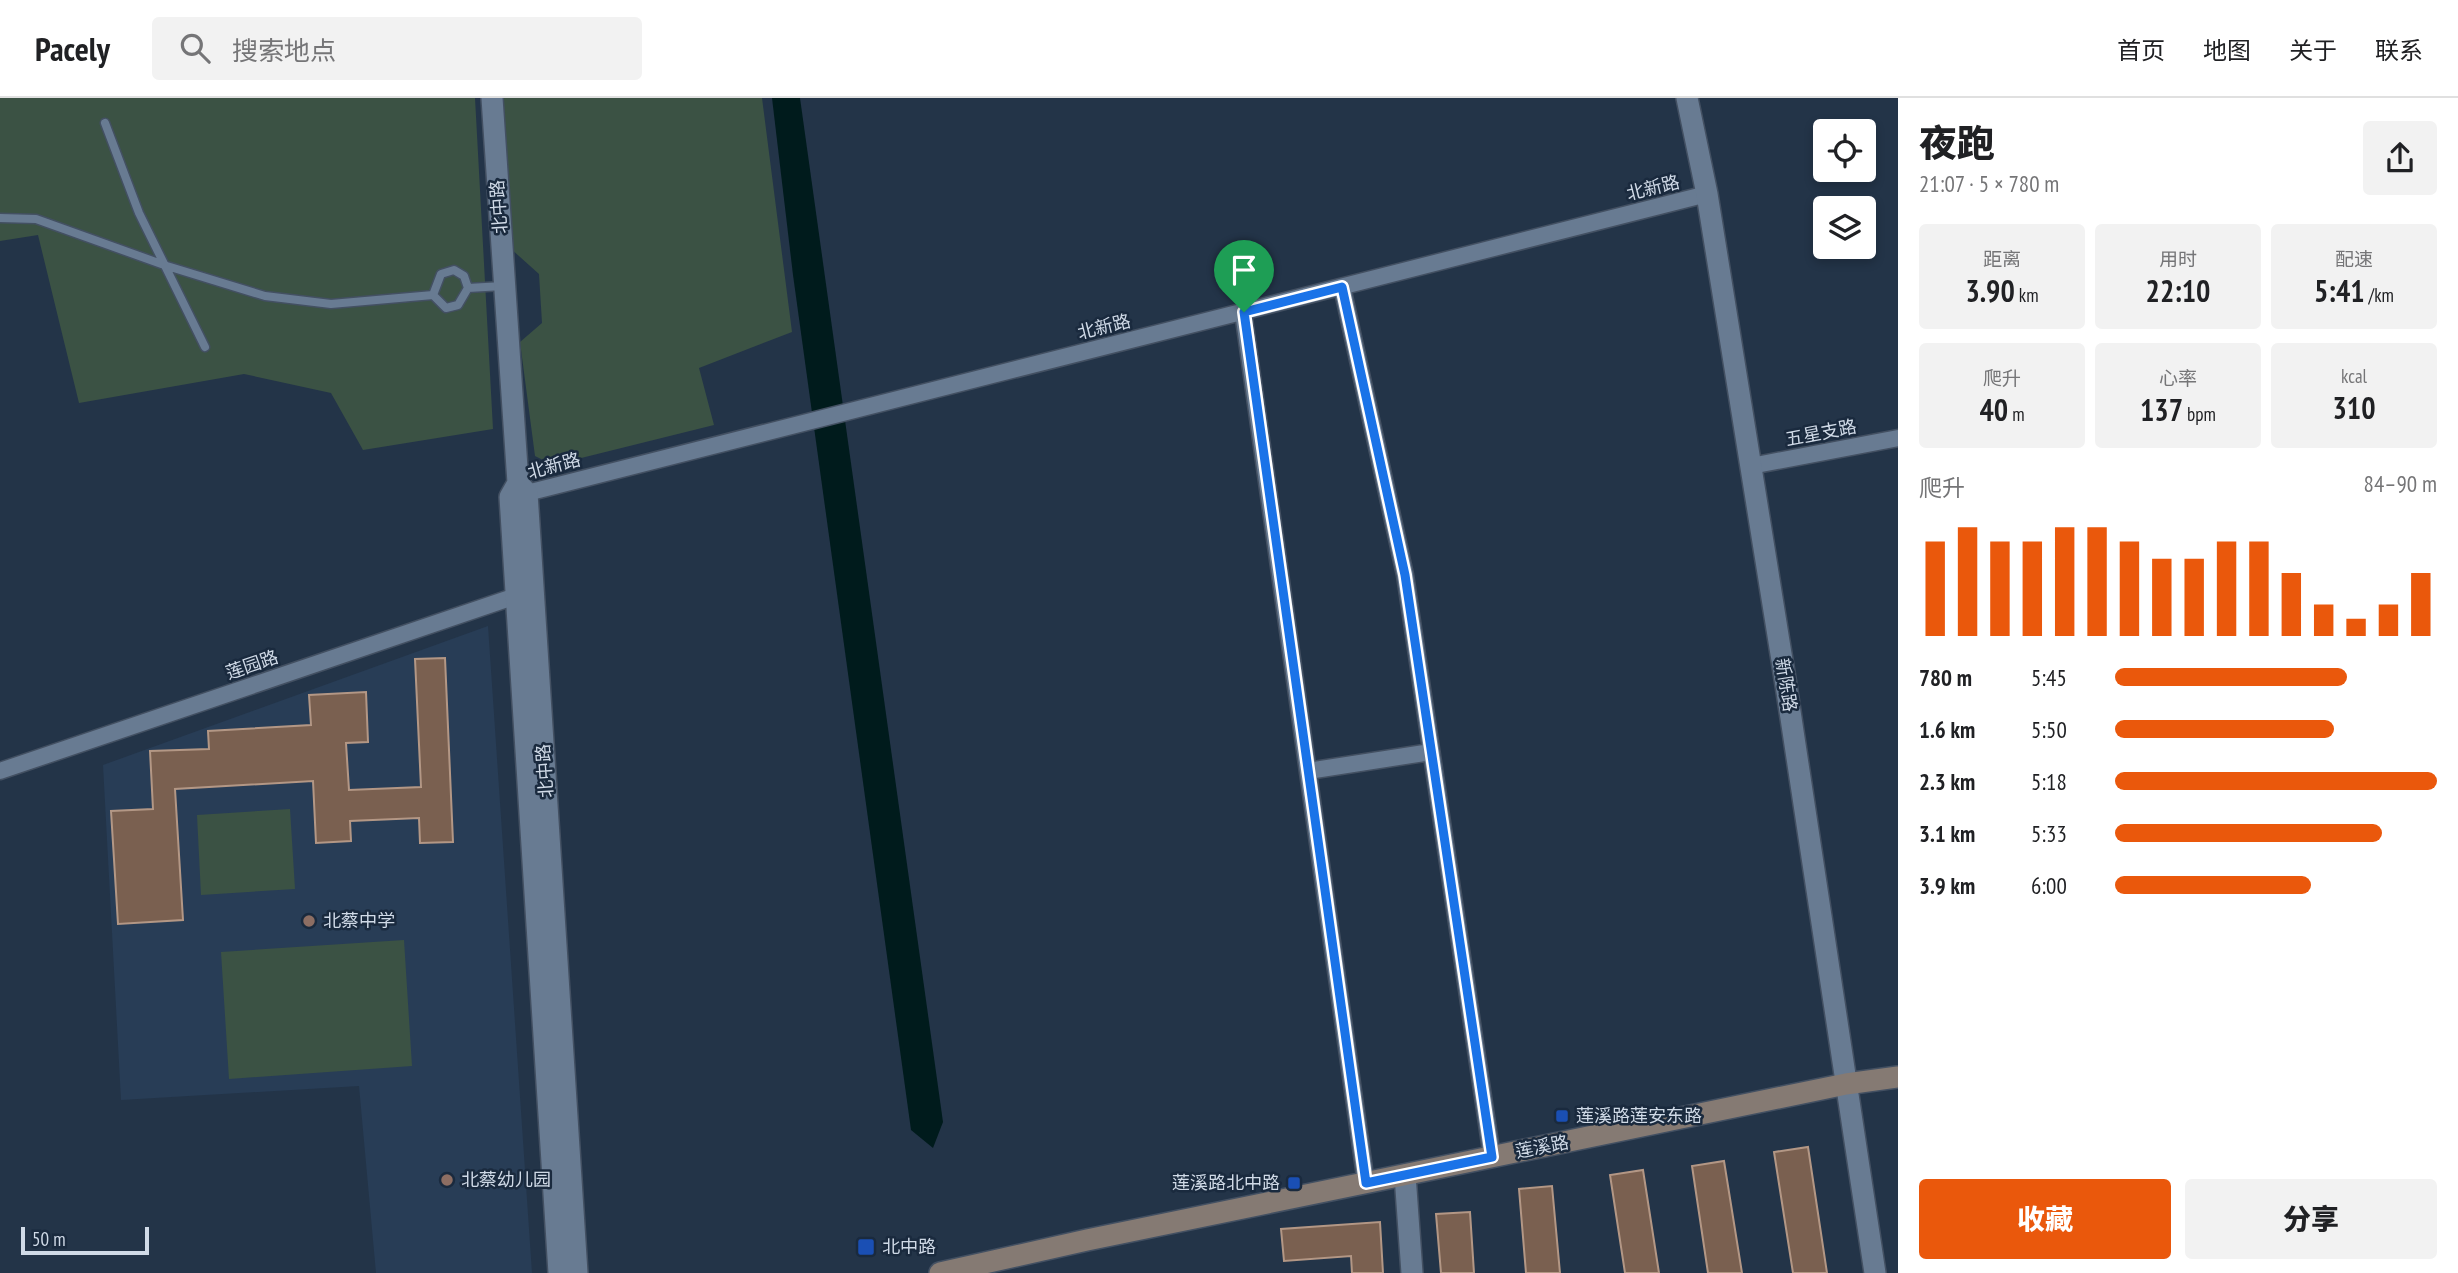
<!DOCTYPE html>
<html lang="zh">
<meta charset="utf-8">
<style>
body{margin:0;font-family:"PT Sans Narrow","Noto Sans SC",sans-serif;background:#f2f2f2;color:#202124;height:100vh;display:flex;flex-direction:column;font-size:26px;white-space:nowrap}
*{box-sizing:border-box;margin:0}
p{font-size:23px;color:#757577}
.icon{flex:none;width:38px;height:38px;fill:none;stroke:currentColor;stroke-width:2;stroke-linecap:round;stroke-linejoin:round}
.map{position:relative;flex:1;overflow:hidden}
.details{display:flex;flex-direction:column;background:#fff;width:560px}
.details>*{flex:none}
.controls{position:absolute;left:1813px;top:21px;display:grid;gap:14px}
.controls a{display:grid;place-items:center;width:63px;height:63px;border-radius:7px;background:#fff;box-shadow:0 4px 10px #0003;font-size:35px}
.scale{position:absolute;left:21px;bottom:18px;width:128px;box-sizing:border-box;padding-left:7px;border:4px solid #d0dae7;border-top:0;font-size:19px;line-height:24px;white-space:nowrap;color:#d0dae7;-webkit-text-stroke:5px #1a2a3e;paint-order:stroke}
.pin{position:absolute;display:grid;place-items:center;width:60px;height:60px;color:#fff;margin:-72px -30px;border-radius:50% 50% 50% 0;rotate:-45deg;box-shadow:0 0 7px #0007}
.pin .icon{rotate:45deg}
.round{display:grid;place-items:center;flex:none;width:74px;height:74px;border-radius:7px;background:#f2f2f2}
.head{display:flex;align-items:center;justify-content:space-between;height:119px;padding:0 21px}
h1{font-size:38px;font-weight:800;line-height:52px}
.metrics{display:grid;grid-template-columns:repeat(3,1fr);gap:10px;height:119px;padding:7px 21px}
.metrics div{display:grid;align-content:center;border-radius:7px;background:#f2f2f2;text-align:center}
.metrics b{font-size:30px;font-weight:800}
.metrics small{font-size:19px;font-weight:400}
.metrics p{font-size:19px}
.chart{height:196px;padding:14px 21px}
.chart p{display:flex;justify-content:space-between}
.chart svg{width:100%;height:126px;margin-top:7px;stroke:#ea580c;stroke-width:6}
.button{display:flex;gap:14px;margin-top:auto;padding:14px 21px}
.button a{flex:1;height:80px;border-radius:7px;background:#ea580c;color:#fff;font-size:28px;font-weight:800;line-height:80px;text-align:center}
.button a+a{background:#f2f2f2;color:#202124}
ul{padding:0 21px;list-style:none;font-size:23px}
li{display:grid;grid-template-columns:112px 84px 1fr;align-items:center;height:52px}
li i{height:18px;border-radius:9px;background:#ea580c}
header{display:flex;align-items:center;gap:42px;box-sizing:border-box;height:98px;padding:0 35px;background:#fff;border-bottom:2px solid #e0e0e0}
header strong{font-size:33px}
nav{display:flex;gap:38px;margin-inline-start:auto;font-size:24px}
.search{width:490px;height:63px;background:#f2f2f2;display:flex;align-items:center;gap:18px;box-sizing:border-box;padding:0 24px;border-radius:7px;color:#757577;font-size:26px}
main{display:flex;flex:1;min-height:0}
.map>svg:first-child{display:block}
.built{fill:#283d56}
.green{fill:#3b5244}
.water{fill:#001b1c}
.building{fill:#7a6050;stroke:#b39785;stroke-width:2}
.lines{fill:none;stroke-linecap:round;stroke-linejoin:round}
.service-casing{stroke:#435062;stroke-width:11}
.minor-casing{stroke:#435062;stroke-width:19}
.tertiary-casing{stroke:#435062;stroke-width:24}
.secondary-casing{stroke:#435062;stroke-width:24}
.service{stroke:#687b92;stroke-width:8}
.minor{stroke:#687b92;stroke-width:16}
.tertiary{stroke:#687b92;stroke-width:21}
.secondary{stroke:#857a73;stroke-width:21}
.route-casing{stroke:#fff;stroke-width:14}
.route{stroke:#1a73e8;stroke-width:9}
.education-dot{fill:#8d6e63;stroke:#1a2a3e;stroke-width:2.5}
.transit-dot{fill:#1a4fb4;stroke:#1a2a3e;stroke-width:2.5}
.labels{text-anchor:middle;stroke-width:5;stroke-linejoin:round;paint-order:stroke}
.street-label{font-size:18px;fill:#d0dae7;stroke:#1a2a3e}
.poi-label{font-size:18px;fill:#d0dae7;stroke:#1a2a3e;text-anchor:start}
</style>
<header>
<strong>Pacely</strong>
<div class="search"><svg class="icon" aria-label="search" viewBox="0 0 24 24"><circle cx="10" cy="10" r="6"/><path d="M15 15l6 6"/></svg>搜索地点</div>
<nav><a>首页</a><a>地图</a><a>关于</a><a>联系</a></nav>
</header>
<main>
<div class="map">
<svg width="1898" height="1175" viewBox="0 0 1898 1175">
<rect width="100%" height="100%" fill="#233448"/>
<path class="built" d="M488,528L532,1175H376L359,988L121,1002L103,667Z"/>
<path class="green" d="M0,0H475L493,331L363,352L331,295L244,276L79,305L38,137L0,143Z
M503,0H762L792,234L699,270L714,327L553,367L535,358L520,244L542,225L539,176L510,150Z
M290,711L295,791L201,797L197,717Z
M404,842L412,968L229,981L221,854Z"/>
<path class="water" d="M772,0H800L943,1024L933,1050L911,1032L793,177Z"/>
<path class="building" d="M445,560L453,744L420,745L419,720L350,723L351,743L316,745L313,683L175,691L183,822L118,826L111,713L153,711L150,653L209,651L208,633L311,627L309,597L366,594L368,644L346,645L349,692L421,689L415,561Z
M1808,1049L1827,1175H1793L1774,1054Z
M1724,1063L1742,1175H1708L1692,1068Z
M1643,1072L1659,1175H1625L1610,1077Z
M1552,1088L1560,1175H1526L1519,1091Z
M1470,1114L1474,1175H1441L1436,1116Z
M1380,1124L1383,1175H1352L1351,1158L1284,1163L1281,1131Z"/>
<g class="lines">
<g class="service-casing">
<path id="service" d="M105,25L139,115L205,249
M0,120L36,121L167,168L265,198L331,206L433,197
M454,172L464,178L468,190L458,207L446,210L433,197L441,176Z
M468,190L503,188"/>
</g>
<g class="minor-casing">
<path id="minor" d="M1342,189L1405,477L1492,1059
M1243,214L1366,1085
M1751,368L1898,340
M519,397L1707,96
M0,673L516,498
M1308,673L1431,654"/>
</g>
<g class="tertiary-casing">
<path id="tertiary" d="M492,0L518,385L510,399L559,1175
M1687,0L1707,96L1786,587L1875,1175
M518,385L527,395L577,1175
M1405,1077L1412,1175"/>
</g>
<g class="secondary-casing">
<path id="secondary" d="M940,1175L1087,1142L1846,986L1898,979"/>
</g>
<use href="#service" class="service"/>
<use href="#minor" class="minor"/>
<use href="#tertiary" class="tertiary"/>
<use href="#secondary" class="secondary"/>
</g>
<g class="lines">
<g class="route-casing">
<path id="route" d="M1342,189L1405,477L1492,1059L1366,1085L1244,214Z"/>
</g>
<use href="#route" class="route"/>
</g>
<g class="education-dot">
<circle cx="309" cy="823" r="7"/>
<circle cx="447" cy="1082" r="7"/>
</g>
<g class="transit-dot">
<rect x="1555" y="1011" width="14" height="14" rx="3.5"/>
<rect x="1287" y="1078" width="14" height="14" rx="3.5"/>
<rect x="857" y="1140" width="18" height="18" rx="3.5"/>
</g>
<g class="labels">
<g class="street-label">
<text transform="translate(1653 90) rotate(-14)" y="6">北新路</text>
<text transform="translate(499 109) rotate(-94)" y="6">北中路</text>
<text transform="translate(1104 229) rotate(-14)" y="6">北新路</text>
<text transform="translate(1821 335) rotate(-11)" y="6">五星支路</text>
<text transform="translate(554 368) rotate(-15)" y="6">北新路</text>
<text transform="translate(252 567) rotate(-19)" y="6">莲园路</text>
<text transform="translate(1786 587) rotate(81)" y="6">新陈路</text>
<text transform="translate(545 673) rotate(-94)" y="6">北中路</text>
<text transform="translate(1542 1049) rotate(-11)" y="6">莲溪路</text>
</g>
<g class="poi-label">
<text x="323" y="829">北蔡中学</text>
<text x="1576" y="1024">莲溪路莲安东路</text>
<text x="461" y="1088">北蔡幼儿园</text>
<text x="1280" y="1091" text-anchor="end">莲溪路北中路</text>
<text x="882" y="1155">北中路</text>
</g>
</g>
</svg>
<div class="controls">
<a><svg class="icon" aria-label="locate" viewBox="0 0 24 24"><circle cx="12" cy="12" r="6"/><path d="M12 2v4M12 18v4M2 12h4M18 12h4"/></svg></a>
<a><svg class="icon" aria-label="layers" viewBox="0 0 24 24"><path d="M12 4l9 5-9 5-9-5zM3 14l9 5 9-5"/></svg></a>
</div>
<div class="scale">50 m</div>
<div class="pin" style="left:1244px;top:214px;background:#1e9e55"><svg class="icon" aria-label="arrive" viewBox="0 0 24 24"><path d="M6 21V4h12l-3 4 3 4H6"/></svg></div>
</div>
<section class="details">
<div class="head"><div><h1>夜跑</h1><p>21:07 · 5 × 780 m</p></div><a class="round"><svg class="icon" aria-label="share" viewBox="0 0 24 24"><path d="M12 15V3M7 8l5-5 5 5M5 13v7h14v-7"/></svg></a></div>
<div class="metrics">
<div><p>距离</p><b>3.90<small> km</small></b></div>
<div><p>用时</p><b>22:10</b></div>
<div><p>配速</p><b>5:41<small> /km</small></b></div>
</div>
<div class="metrics">
<div><p>爬升</p><b>40<small> m</small></b></div>
<div><p>心率</p><b>137<small> bpm</small></b></div>
<div><p>kcal</p><b>310</b></div>
</div>
<div class="chart"><p><span>爬升</span>84–90 m</p>
<svg viewBox="0 0 160 44" preserveAspectRatio="none"><path d="M5 44V11M15 44V6M25 44V11M35 44V11M45 44V6M55 44V6M65 44V11M75 44V17M85 44V17M95 44V11M105 44V11M115 44V22M125 44V33M135 44V38M145 44V33M155 44V22"/></svg>
</div>
<ul>
<li><b>780 m</b>5:45<i style="width:72%"></i></li>
<li><b>1.6 km</b>5:50<i style="width:68%"></i></li>
<li><b>2.3 km</b>5:18<i style="width:100%"></i></li>
<li><b>3.1 km</b>5:33<i style="width:83%"></i></li>
<li><b>3.9 km</b>6:00<i style="width:61%"></i></li>
</ul>
<div class="button"><a>收藏</a><a>分享</a></div>
</section>
</main>
